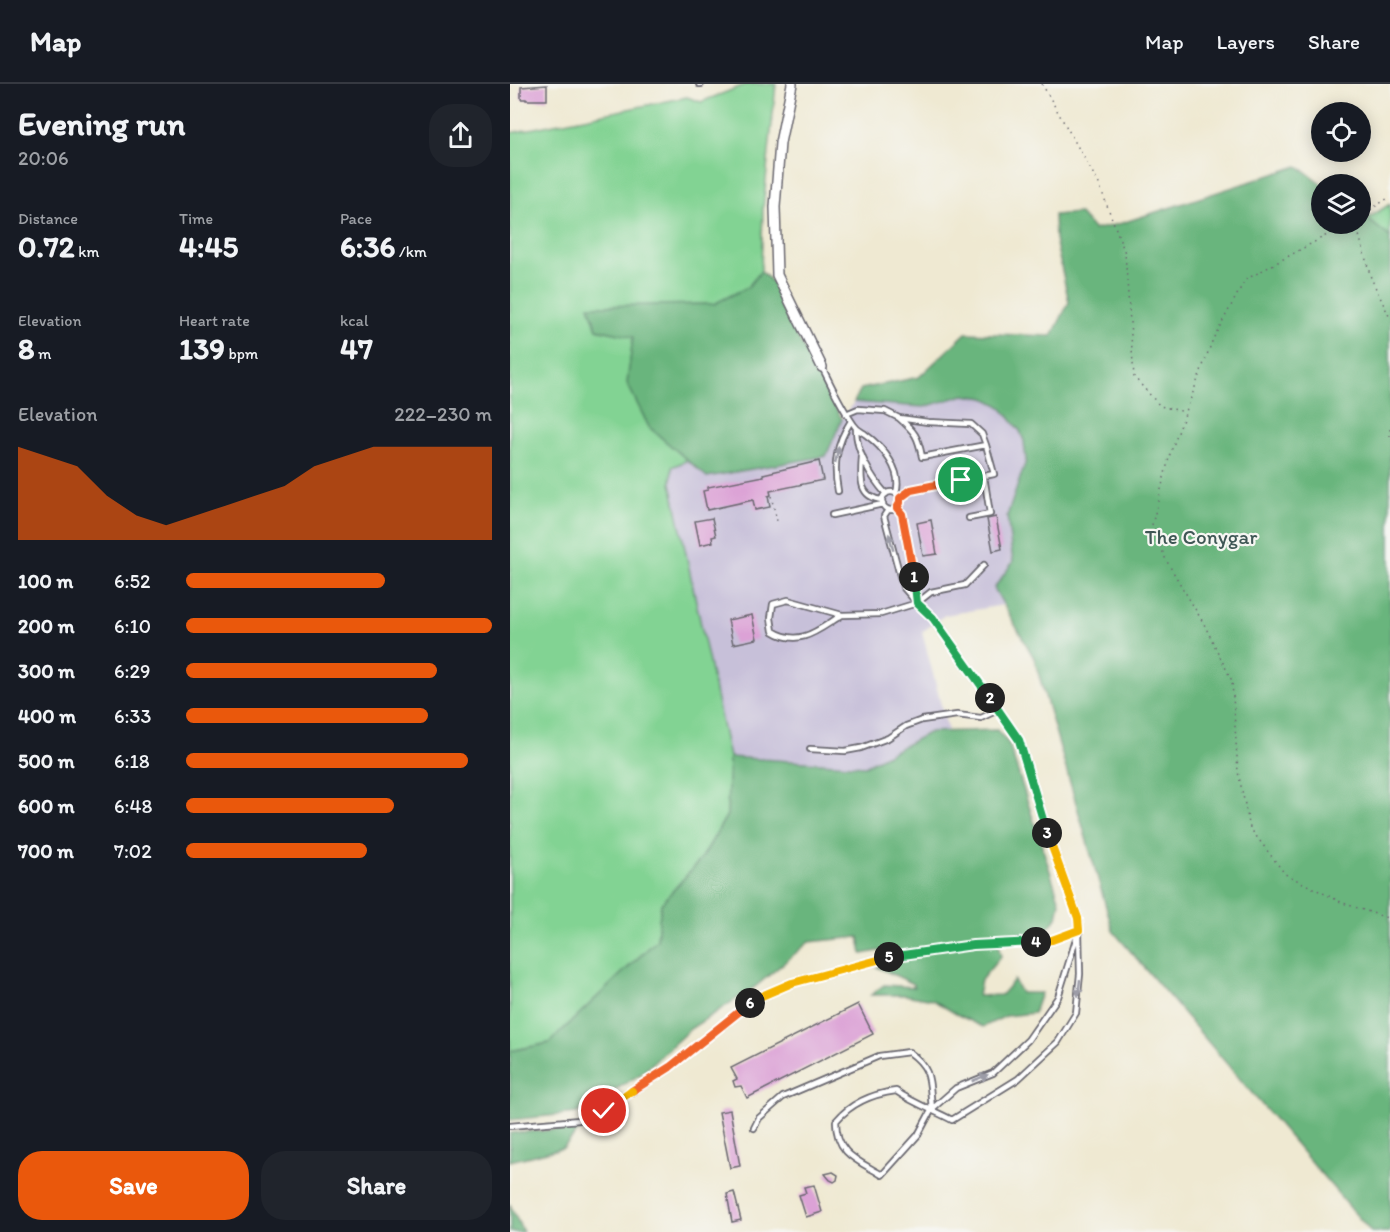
<!DOCTYPE html>
<meta charset="utf-8">
<style>
body{margin:0;font-family:Itim,sans-serif;background:#20242c;color:#f1f3f6;height:100vh;display:flex;flex-direction:column;font-size:22px;white-space:nowrap}
*{box-sizing:border-box;margin:0}
p{font-size:20px;color:#9ea1a6}
.icon{flex:none;width:33px;height:33px;fill:none;stroke:currentColor;stroke-width:2;stroke-linecap:round;stroke-linejoin:round}
.map{position:relative;flex:1;overflow:hidden}
.details{display:flex;flex-direction:column;background:#171b24;width:510px}
.details>*{flex:none}
.tools{position:absolute;left:801px;top:18px;display:grid;gap:12px}
.tools a{display:grid;place-items:center;width:60px;height:60px;border-radius:50%;background:#171b24;box-shadow:0 3px 15px #0003;font-size:30px}
.pin{position:absolute;display:grid;place-items:center;width:51px;height:51px;color:#fff;margin:-26px;border:3px solid #fff;border-radius:50%;box-shadow:0 2px 6px #0007}
.km{position:absolute;width:30px;height:30px;margin:-15px;border-radius:50%;background:#222;color:#fff;font-size:16px;line-height:30px;text-align:center}
.round{display:grid;place-items:center;flex:none;width:63px;height:63px;border-radius:24px;background:#20242c}
.head{display:flex;align-items:center;justify-content:space-between;height:102px;padding:0 18px}
h1{font-size:33px;font-weight:700;line-height:45px}
.stats{display:grid;grid-template-columns:repeat(3,1fr);gap:9px;height:102px;padding:6px 18px}
.stats div{display:grid;align-content:center}
.stats b{font-size:30px;font-weight:700}
.stats small{font-size:16px;font-weight:400}
.stats p{font-size:16px}
.chart{height:168px;padding:12px 18px}
.chart p{display:flex;justify-content:space-between}
.chart svg{width:100%;height:108px;margin-top:6px;fill:#ea580c;opacity:.7}
.button{display:flex;gap:12px;margin-top:auto;padding:12px 18px}
.button a{flex:1;height:69px;border-radius:24px;background:#ea580c;color:#fff;font-size:24px;font-weight:700;line-height:69px;text-align:center}
.button a+a{background:#20242c;color:#f1f3f6}
ul{padding:0 18px;list-style:none;font-size:20px}
li{display:grid;grid-template-columns:96px 72px 1fr;align-items:center;height:45px}
li i{height:15px;border-radius:8px;background:#ea580c}
header{display:flex;align-items:center;gap:36px;box-sizing:border-box;height:84px;padding:0 30px;background:#171b24;border-bottom:2px solid #363941}
header strong{font-size:28px}
nav{display:flex;gap:33px;margin-inline-start:auto;font-size:21px}
main{display:flex;flex:1;min-height:0}
.map>svg:first-child{display:block}
.industrial{fill:#c7c0d9}
.green{fill:#82d393;stroke:#527a67;stroke-width:1.5}
.forest{fill:#69b57d;stroke:#466c5c;stroke-width:1.5}
.building{fill:#dca2d6}
.lines{fill:none;stroke-linecap:round;stroke-linejoin:round}
.lane-casing{stroke:#6a6870;stroke-width:8}
.street-casing{stroke:#6a6870;stroke-width:12}
.path{stroke:#6a6870;stroke-width:1.5;stroke-dasharray:1.5 4.5;stroke-linecap:butt}
.lane{stroke:#fff;stroke-width:4.5}
.street{stroke:#fff;stroke-width:9}
.oneway{fill:#9c9ca7}
.split-1-casing{stroke:#fff;stroke-width:12}
.split-2-casing{stroke:#fff;stroke-width:12}
.split-3-casing{stroke:#fff;stroke-width:12}
.split-4-casing{stroke:#fff;stroke-width:12}
.split-5-casing{stroke:#fff;stroke-width:12}
.split-6-casing{stroke:#fff;stroke-width:12}
.split-7-casing{stroke:#fff;stroke-width:12}
.split-8-casing{stroke:#fff;stroke-width:12}
.split-1{stroke:#f0652b;stroke-width:8}
.split-2{stroke:#22a559;stroke-width:8}
.split-3{stroke:#22a559;stroke-width:8}
.split-4{stroke:#f5b400;stroke-width:8}
.split-5{stroke:#22a559;stroke-width:8}
.split-6{stroke:#f5b400;stroke-width:8}
.split-7{stroke:#f0652b;stroke-width:8}
.split-8{stroke:#f5b400;stroke-width:8}
.labels{text-anchor:middle;stroke-width:4.5;stroke-linejoin:round;paint-order:stroke}
.park-label{font-size:21px;fill:#3f5755;stroke:#f6f6f2}
</style>
<header>
<strong>Map</strong>
<nav><a>Map</a><a>Layers</a><a>Share</a></nav>
</header>
<main>
<section class="details">
<div class="head"><div><h1>Evening run</h1><p>20:06</p></div><a class="round"><svg class="icon" aria-label="share" viewBox="0 0 24 24"><path d="M12 15V3M7 8l5-5 5 5M5 13v7h14v-7"/></svg></a></div>
<div class="stats">
<div><p>Distance</p><b>0.72<small> km</small></b></div>
<div><p>Time</p><b>4:45</b></div>
<div><p>Pace</p><b>6:36<small> /km</small></b></div>
</div>
<div class="stats">
<div><p>Elevation</p><b>8<small> m</small></b></div>
<div><p>Heart rate</p><b>139<small> bpm</small></b></div>
<div><p>kcal</p><b>47</b></div>
</div>
<div class="chart"><p><span>Elevation</span>222–230 m</p>
<svg viewBox="0 0 160 44" preserveAspectRatio="none"><path d="M0 44V6L10 10L20 14L30 26L40 34L50 38L60 34L70 30L80 26L90 22L100 14L110 10L120 6L130 6L140 6L150 6L160 6V44z"/></svg>
</div>
<ul>
<li><b>100 m</b>6:52<i style="width:65%"></i></li>
<li><b>200 m</b>6:10<i style="width:100%"></i></li>
<li><b>300 m</b>6:29<i style="width:82%"></i></li>
<li><b>400 m</b>6:33<i style="width:79%"></i></li>
<li><b>500 m</b>6:18<i style="width:92%"></i></li>
<li><b>600 m</b>6:48<i style="width:68%"></i></li>
<li><b>700 m</b>7:02<i style="width:59%"></i></li>
</ul>
<div class="button"><a>Save</a><a>Share</a></div>
</section>
<div class="map">
<svg width="880" height="1148" viewBox="0 0 880 1148">
<rect width="100%" height="100%" fill="#f6f6f2"/>
<filter id="ink" filterUnits="userSpaceOnUse"><feTurbulence type="fractalNoise" baseFrequency=".0167" numOctaves="2"/><feDisplacementMap in="SourceGraphic" scale="12" xChannelSelector="R" yChannelSelector="G"/><feConvolveMatrix kernelMatrix="1 2 1 2 8 2 1 2 1" color-interpolation-filters="sRGB"/></filter>
<filter id="wash" filterUnits="userSpaceOnUse"><feTurbulence type="fractalNoise" baseFrequency=".008" numOctaves="4" result="noise"/><feDisplacementMap in="SourceGraphic" scale="24" xChannelSelector="R" yChannelSelector="G"/><feGaussianBlur stdDeviation="1.35" result="paint"/><feColorMatrix in="noise" values="0 0 0 0 0 0 0 0 0 0 0 0 0 0 0 0 0 1.4 0 .05"/><feComposite in="paint" operator="in"/></filter>
<g filter="url(#wash)">
<rect width="100%" height="100%" fill="#efe9d2"/>
<path class="industrial" d="M454,311L475,314L490,322L510,347L514,357L516,377L497,432L503,478L484,504L494,521L435,531L412,548L438,647L420,648L355,682L219,673L161,399L162,383L178,376L197,393L316,372L332,335L344,318L414,323Z"/>
<path class="green" d="M237,0H266L253,125L251,187L238,203L204,220L80,223L87,245L124,253L118,299L139,343L178,376L162,383L161,399L219,673L217,731L192,774L151,820L147,856L39,959L0,967V49L177,13L191,18Z
M880,120V153L857,135Z"/>
<path class="forest" d="M788,82L812,100V140H850L851,130L880,153V1148H861L603,847L524,574L484,504L503,478L497,432L516,377L514,357L510,347L490,322L475,314L454,311L414,323L344,318L351,305L409,293L456,249L542,252L559,218L545,155L544,131L569,129L584,146L612,139Z
M251,187L264,200L270,221L332,335L316,372L197,393L139,343L117,299L123,253L87,245L79,222L204,220L238,203Z
M487,646L499,660L550,818L547,834L533,849L486,853L491,872L471,896L468,912L491,911L504,896L511,909H531L524,929L496,932L473,943L446,930L423,916L395,911H361L374,901L404,903V900L367,883L391,877L384,864L352,870L349,853L299,858L245,903L180,945L131,990L67,1029L0,1036V967L39,959L147,856L151,820L192,774L217,731L219,673L355,682L420,648Z
M71,1044L53,1064L0,1077V1049Z
M0,1121L13,1148H0Z"/>
<g id="blocks">
<path class="building" d="M37,1V16H16V15H11V3Z
M309,377L313,396L260,407L261,411L258,412L260,423L245,426L243,416L197,426L193,407L198,406V403L254,392L253,390Z
M486,433L492,465L483,467L477,435Z
M202,434L206,452L202,453L203,458L190,461L185,437Z
M421,436L427,470L413,472L407,439Z
M242,531L247,555L223,560L218,536Z
M348,920L363,950L237,1014L231,1002L225,1003L223,997L227,995L221,984Z
M220,1026L230,1082L220,1084L209,1028Z
M323,1088L328,1091L327,1096L324,1098L320,1096L315,1090Z
M304,1101L312,1128L296,1133L289,1111L296,1109L294,1103Z
M224,1108L231,1136L222,1138L217,1110Z"/>
</g>
</g>
<g filter="url(#ink)">
<use href="#blocks" fill-opacity="0" stroke="#6a6870" stroke-width="1.5"/>
<g class="lines">
<g class="lane-casing">
<path id="lane" d="M189,0H191
M312,283C322,303 331,323 344,341C347,346 350,347 355,350C373,363 393,387 386,409
M336,330L348,325L375,327L389,334L418,338L461,340L472,350L476,361
M389,334C405,348 408,352 412,373L476,361L484,390L401,406L390,414
M346,345C346,368 361,393 376,410
M352,372C351,392 347,413 372,416
M328,407C323,381 326,360 341,337
M372 417a9 9 0 1 1 18 0a9 9 0 1 1-18 0Z
M387,424L392,430L407,508V519
M322,431L373,420
M459,434L480,430L474,392
M332,531C309,545 290,564 263,547L261,534L263,520L278,516L332,531L371,530L407,519L421,508L455,501L474,481
M300,665L335,667L351,664L378,654L396,642L412,636L447,631L471,634L488,626
M569,846L548,913L518,956L483,989L446,1004L422,1025L408,1051L372,1091C347,1076 326,1070 326,1037C342,1018 362,1010 386,1007C403,1019 423,1026 442,1036L508,995L548,958L566,929L570,890L569,846
M0,1042L69,1036L94,1027L160,983L247,914L282,899L374,874L463,861L542,856L569,846V834L537,748L509,655L423,534L407,519L393,503L374,432L378,426
M244,1044L249,1034L273,1013L369,972L399,968C423,985 419,998 422,1025"/>
</g>
<g class="street-casing">
<path id="street" d="M282,0L270,59L265,123L267,191L312,283"/>
</g>
<path class="path" d="M532,0L589,100L615,169L624,293L650,322L675,328
M850,132L880,113
M837,140L735,196L703,255L660,370L642,441L656,476L694,540L722,597L728,688L740,744L775,790L833,819L880,835
M846,140L861,194L880,234
M880,345V352
M261,412L268,441"/>
<use href="#lane" class="lane"/>
<use href="#street" class="street"/>
</g>
<defs><path id="oneway-solid" d="M-6-.8H1V-3.2L6.5 0L1 3.2V.8H-6Z" transform="scale(1.5)"/></defs>
<g class="oneway">
<use href="#oneway-solid" transform="translate(327 371) rotate(-77)"/>
<use href="#oneway-solid" transform="translate(381 458) rotate(-105)"/>
<use href="#oneway-solid" transform="translate(569 904) rotate(96)"/>
<use href="#oneway-solid" transform="translate(470 994) rotate(-22)"/>
</g>
</g>
<g class="lines" filter="url(#ink)">
<g class="split-1-casing">
<path id="split-1" d="M404,493L392,430L387,424L390,419V414L401,406L451,396"/>
</g>
<g class="split-2-casing">
<path id="split-2" d="M404,493L407,519L423,534L480,614"/>
</g>
<g class="split-3-casing">
<path id="split-3" d="M480,614L509,656L537,749"/>
</g>
<g class="split-4-casing">
<path id="split-4" d="M526,858L542,856L569,846L568,834L537,749"/>
</g>
<g class="split-5-casing">
<path id="split-5" d="M379,873L463,861L526,858"/>
</g>
<g class="split-6-casing">
<path id="split-6" d="M240,919L247,914L282,899L379,873"/>
</g>
<g class="split-7-casing">
<path id="split-7" d="M122,1007L160,983L240,919"/>
</g>
<g class="split-8-casing">
<path id="split-8" d="M94,1027L122,1007"/>
</g>
<use href="#split-1" class="split-1"/>
<use href="#split-2" class="split-2"/>
<use href="#split-3" class="split-3"/>
<use href="#split-4" class="split-4"/>
<use href="#split-5" class="split-5"/>
<use href="#split-6" class="split-6"/>
<use href="#split-7" class="split-7"/>
<use href="#split-8" class="split-8"/>
</g>
<g class="labels">
<g class="park-label">
<text x="691" y="460">The Conygar</text>
</g>
</g>
</svg>
<div class="tools">
<a><svg class="icon" aria-label="locate" viewBox="0 0 24 24"><circle cx="12" cy="12" r="6"/><path d="M12 2v4M12 18v4M2 12h4M18 12h4"/></svg></a>
<a><svg class="icon" aria-label="layers" viewBox="0 0 24 24"><path d="M12 4l9 5-9 5-9-5zM3 14l9 5 9-5"/></svg></a>
</div>
<div class="pin" style="left:451px;top:396px;background:#1e9e55"><svg class="icon" aria-label="arrive" viewBox="0 0 24 24"><path d="M6 21V4h12l-3 4 3 4H6"/></svg></div>
<div class="pin" style="left:94px;top:1027px;background:#d93025"><svg class="icon" aria-label="check" viewBox="0 0 24 24"><path d="M5 12l5 5 9-10"/></svg></div>
<b class="km" style="left:404px;top:493px">1</b>
<b class="km" style="left:480px;top:614px">2</b>
<b class="km" style="left:537px;top:749px">3</b>
<b class="km" style="left:526px;top:858px">4</b>
<b class="km" style="left:379px;top:873px">5</b>
<b class="km" style="left:240px;top:919px">6</b>
</div>
</main>
